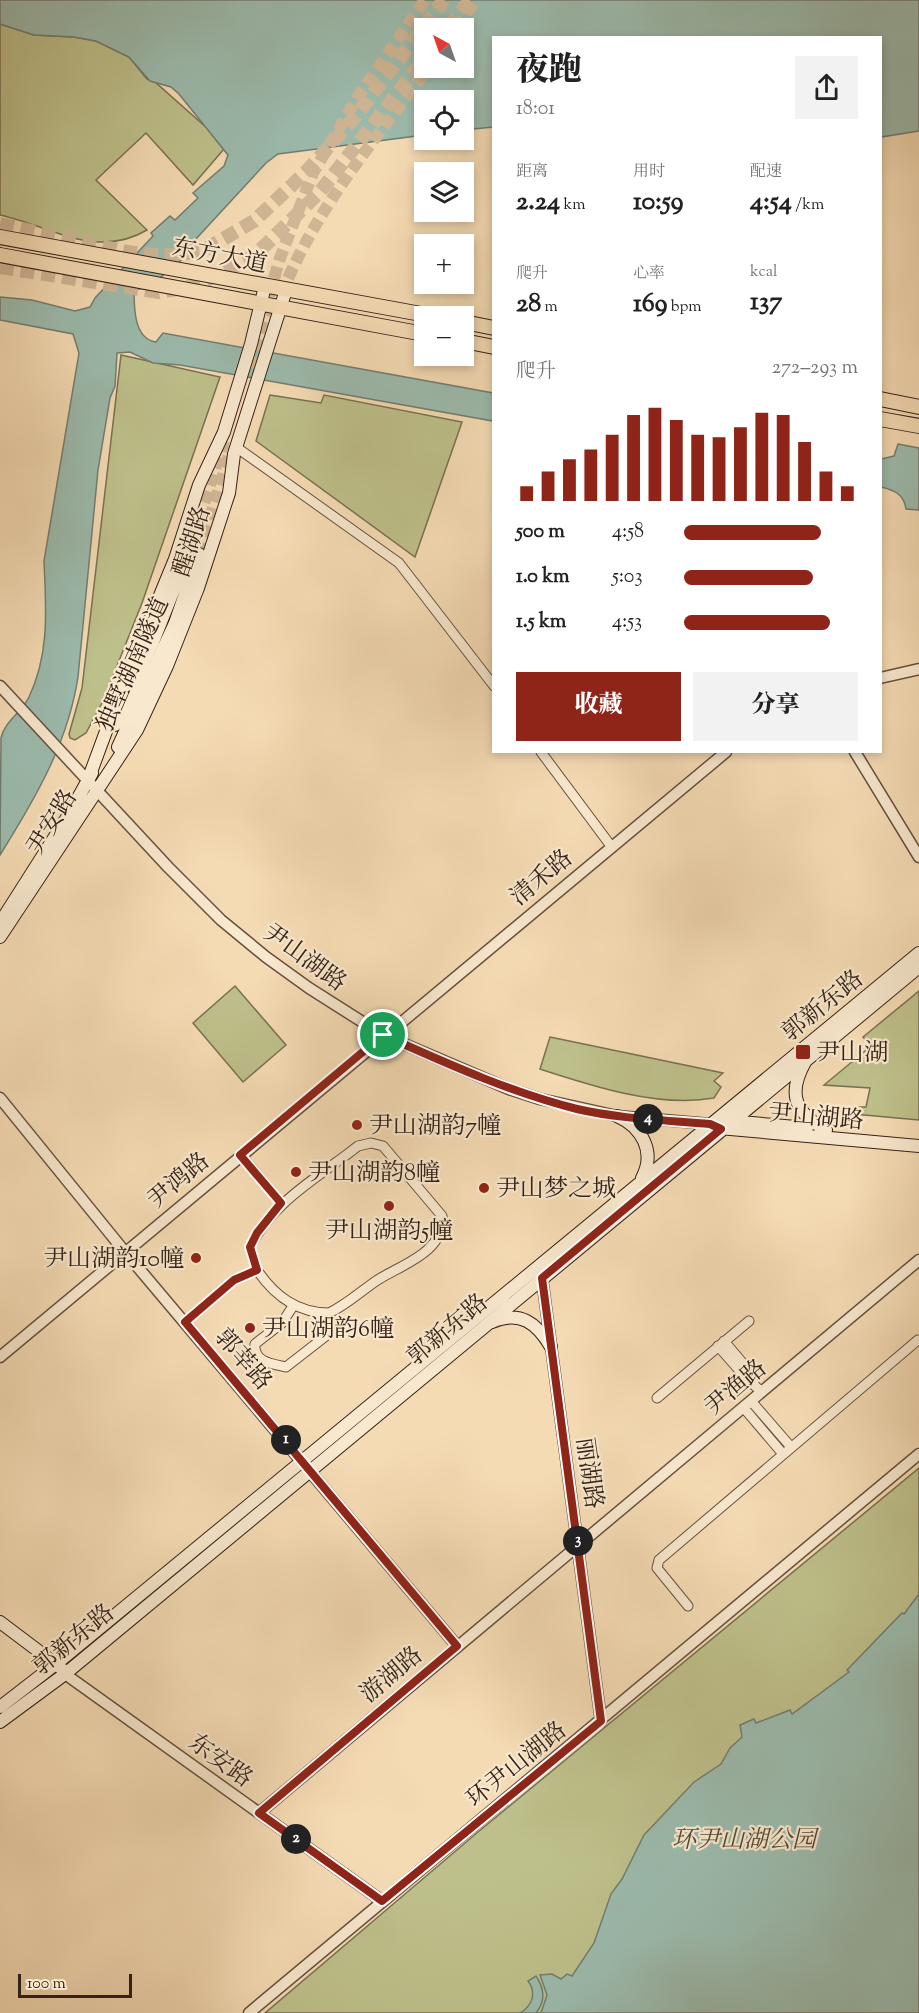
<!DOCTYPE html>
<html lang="zh">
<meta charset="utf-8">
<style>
body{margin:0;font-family:"Sorts Mill Goudy","Noto Serif SC",serif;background:#f2f2f2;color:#222;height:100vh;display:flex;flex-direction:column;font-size:22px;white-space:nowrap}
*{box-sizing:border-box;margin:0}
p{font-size:20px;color:#767676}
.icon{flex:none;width:33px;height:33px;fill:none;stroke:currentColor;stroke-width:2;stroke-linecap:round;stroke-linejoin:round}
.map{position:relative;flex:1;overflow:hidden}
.panel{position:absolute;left:492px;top:36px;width:390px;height:717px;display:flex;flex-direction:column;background:#fff;border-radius:0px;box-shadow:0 3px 9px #0003}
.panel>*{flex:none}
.needle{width:39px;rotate:320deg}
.tools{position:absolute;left:414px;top:18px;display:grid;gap:12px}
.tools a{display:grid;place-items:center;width:60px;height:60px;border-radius:0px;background:#fff;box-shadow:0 3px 9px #0003;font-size:30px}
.scale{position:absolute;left:18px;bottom:15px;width:114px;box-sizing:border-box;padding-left:6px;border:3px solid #362218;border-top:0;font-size:16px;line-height:21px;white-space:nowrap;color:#362218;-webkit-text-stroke:4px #f8e8ce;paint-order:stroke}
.pin{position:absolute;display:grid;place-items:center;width:51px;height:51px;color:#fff;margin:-26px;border:3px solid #fff;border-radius:50%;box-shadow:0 2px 6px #0007}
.km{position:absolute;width:30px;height:30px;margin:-15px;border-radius:50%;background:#222;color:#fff;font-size:16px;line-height:30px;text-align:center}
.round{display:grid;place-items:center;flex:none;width:63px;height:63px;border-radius:0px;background:#f2f2f2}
.overview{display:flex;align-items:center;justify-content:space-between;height:102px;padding:0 24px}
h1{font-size:33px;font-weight:800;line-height:45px}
.metrics{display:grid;grid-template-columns:repeat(3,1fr);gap:9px;height:102px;padding:6px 24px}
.metrics div{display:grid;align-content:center}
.metrics b{font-size:26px;font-weight:800}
.metrics small{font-size:16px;font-weight:400}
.metrics p{font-size:16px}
.chart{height:168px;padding:12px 24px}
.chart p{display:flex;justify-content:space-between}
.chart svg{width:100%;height:108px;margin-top:6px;stroke:#8f2418;stroke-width:6}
.action{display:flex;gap:12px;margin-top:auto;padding:12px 24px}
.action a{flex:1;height:69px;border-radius:0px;background:#8f2418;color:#fff;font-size:24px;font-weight:800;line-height:69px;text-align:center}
.action a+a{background:#f2f2f2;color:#222}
ul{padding:0 24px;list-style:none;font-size:20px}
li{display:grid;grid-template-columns:96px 72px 1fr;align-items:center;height:45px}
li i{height:15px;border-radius:8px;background:#8f2418}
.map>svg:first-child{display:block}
.green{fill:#bec08b;stroke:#7a7152;stroke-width:1.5}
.water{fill:#9cbbad;stroke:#737e71;stroke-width:1.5;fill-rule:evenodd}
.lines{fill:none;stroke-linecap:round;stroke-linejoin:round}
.secondary-tunnel{stroke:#cfb695;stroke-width:12;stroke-dasharray:12 6;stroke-linecap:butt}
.primary-tunnel{stroke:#cfb695;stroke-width:14;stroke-dasharray:14 7;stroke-linecap:butt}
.minor-casing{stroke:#66503f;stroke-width:11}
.tertiary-casing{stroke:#66503f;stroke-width:13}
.secondary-casing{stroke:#362218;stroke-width:14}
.primary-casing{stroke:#362218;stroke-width:16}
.minor{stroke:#f8e8ce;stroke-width:9}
.tertiary{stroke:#f8e8ce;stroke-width:10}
.secondary{stroke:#f8e8ce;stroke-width:12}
.primary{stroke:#f5dbb4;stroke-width:14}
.route-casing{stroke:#fff;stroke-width:12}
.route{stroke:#8f2418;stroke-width:8}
.poi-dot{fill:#8f2418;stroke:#f8e8ce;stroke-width:2}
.labels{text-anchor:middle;stroke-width:4.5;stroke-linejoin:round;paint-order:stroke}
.street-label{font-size:24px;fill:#362218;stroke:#f8e8ce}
.poi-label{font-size:24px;fill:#362218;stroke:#f8e8ce;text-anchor:start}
.park-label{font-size:24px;font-style:italic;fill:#584a35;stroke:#f8e8ce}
</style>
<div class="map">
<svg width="919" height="2013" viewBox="0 0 919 2013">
<rect width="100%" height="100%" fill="#f5dbb4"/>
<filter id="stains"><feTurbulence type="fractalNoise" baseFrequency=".00333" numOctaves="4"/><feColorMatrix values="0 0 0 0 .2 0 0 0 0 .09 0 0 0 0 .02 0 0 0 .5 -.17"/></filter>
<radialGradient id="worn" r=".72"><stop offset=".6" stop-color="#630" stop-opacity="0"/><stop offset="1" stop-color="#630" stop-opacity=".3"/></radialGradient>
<path class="green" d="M0,24L34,35L74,37L96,41L129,57L147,79L155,82L208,129L224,149L193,185L146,133L96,180L147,230C96,260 51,226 0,215Z
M121,355L220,377L142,603L103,701L86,733L75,740L70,738L69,734L82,688Z
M270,395L321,403L324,395L462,422L415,557L256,441Z
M235,986L286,1045L243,1082L193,1023Z
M919,991V1120L854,1114L856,1107H866L870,1088L824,1085L871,1046L863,1037Z
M550,1037L723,1073L714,1081L721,1087L714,1098C659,1108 592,1086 540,1069Z
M919,1468V2013H265L478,1832Z"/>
<path class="water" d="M0,0H919V131L881,137L880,38H494L493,127L464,130V100H424V135L278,154L266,163L195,240L186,256L149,287L134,290C134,308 134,339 156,342L163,333L493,393V421L180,365L153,363L130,352L117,353L115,386L110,398L98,470L78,677C68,743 35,799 0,855L1,738C4,722 22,712 29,697C50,653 46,607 44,561L79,353L73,334L0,320V297L32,300L75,311L90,307L95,298L153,236L151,233L170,216L175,220L198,198L193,193L224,166L228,155L179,94L171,87L150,81L129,57L96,41L74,37L34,35L0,24ZM424,28H464V68H424Z
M898,444L919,448V510L906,509C904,494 894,490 881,487V459L894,456Z
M919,1594V2013H541L547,1995L540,1975L552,1974L561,1979L567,1974L572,1976L594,1943L611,1894L622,1879L644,1835L694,1782L721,1764L730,1748L742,1737L740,1725L754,1719L756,1723L790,1710L792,1714L849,1672L847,1670L902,1613L904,1614Z
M536,1976C544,1988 546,2001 536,2013H520C532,2006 537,1993 528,1981Z"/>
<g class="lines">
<path class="secondary-tunnel" d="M456,28L476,0
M281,295C318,204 371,146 428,68
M264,313L280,258L313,173L357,98L425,0
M255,369L273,314
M188,554L224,441
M199,554L232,446"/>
<path class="primary-tunnel" d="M448,28L470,0
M0,224L127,252L163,256L201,252L254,221L307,171L355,117L444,0
M0,267L159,292L190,287L222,273L254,256L319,193L424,59"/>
<g class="minor-casing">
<path id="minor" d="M236,447L399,563L494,686
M541,752L611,846
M241,1155L281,1203
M293,1306L282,1323L255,1344C253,1362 272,1364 286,1367L331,1332L325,1314
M185,1322L234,1280L257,1270L250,1247C273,1201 319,1177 358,1146L371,1143L383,1146L442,1216C445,1253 400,1265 376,1281C360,1292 346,1305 329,1313C296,1313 274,1295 257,1270
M724,1341L751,1373L754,1383
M718,1346L746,1378L762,1392
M657,1398L749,1321
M751,1401L791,1447
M743,1407L783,1454
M688,1606L657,1568L659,1560L918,1340"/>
</g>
<g class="tertiary-casing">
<path id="tertiary" d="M880,678L919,669
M0,686L168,867L221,920L266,957L309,988L383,1035L509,1089L540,1099L617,1116L710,1124
M855,752L919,857
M0,1098L125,1252L457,1646
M538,1274L542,1278L601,1721
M0,1357L726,752
M65,1674L382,1901
M259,1813L919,1260
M249,2013L919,1454"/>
</g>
<g class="secondary-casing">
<path id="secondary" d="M115,725L153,642L188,554
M118,747L175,623L199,554
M88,780L122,688L175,559L199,485L224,432L251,344L265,286
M0,923L68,816L92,773
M0,937L137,730L167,666L198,588L229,493L234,454L286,290
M805,1062C787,1094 795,1113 826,1130
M617,1116C642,1127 656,1152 642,1178
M729,1121L807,1128
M719,1128L919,1146
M492,1322C520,1310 537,1323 551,1347
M0,1622L61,1668
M0,1707L57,1663L919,953
M0,1722L65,1674L919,967"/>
</g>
<g class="primary-casing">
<path id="primary" d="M0,237L432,316
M0,255L424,334
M464,322L494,328
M464,341L494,347
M880,399L919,407
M880,419L919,426"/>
</g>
<use href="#minor" class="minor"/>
<use href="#tertiary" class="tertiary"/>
<use href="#secondary" class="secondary"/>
<use href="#primary" class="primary"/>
</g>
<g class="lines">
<g class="route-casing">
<path id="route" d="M383,1035C446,1063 509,1092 577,1109C620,1119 665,1120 710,1124L721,1129L542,1278L601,1721L382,1901L259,1813L457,1646L185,1322L234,1280L257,1270L250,1247L257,1233L281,1203L240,1155Z"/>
</g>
<use href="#route" class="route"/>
</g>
<g class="poi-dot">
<rect x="795" y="1044" width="16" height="16" rx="3"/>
<circle cx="357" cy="1125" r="6"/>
<circle cx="296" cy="1172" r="6"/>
<circle cx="484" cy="1188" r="6"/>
<circle cx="389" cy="1206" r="6"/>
<circle cx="196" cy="1258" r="6"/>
<circle cx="250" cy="1328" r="6"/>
</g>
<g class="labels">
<g class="street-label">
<text transform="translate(220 255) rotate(11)" y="8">东方大道</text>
<text transform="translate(191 541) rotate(-72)" y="8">醒湖路</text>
<text transform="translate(132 664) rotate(-66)" y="8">独墅湖南隧道</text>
<text transform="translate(51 822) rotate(-58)" y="8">尹安路</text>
<text transform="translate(541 877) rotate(-40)" y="8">清禾路</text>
<text transform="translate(305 957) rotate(36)" y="8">尹山湖路</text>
<text transform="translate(822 1005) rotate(-39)" y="8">郭新东路</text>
<text transform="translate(816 1116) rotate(5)" y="8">尹山湖路</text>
<text transform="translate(178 1180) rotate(-40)" y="8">尹鸿路</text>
<text transform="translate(447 1329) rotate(-40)" y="8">郭新东路</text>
<text transform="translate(244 1359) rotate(49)" y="8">郭莘路</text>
<text transform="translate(735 1387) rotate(-40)" y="8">尹渔路</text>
<text transform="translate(590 1473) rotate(82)" y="8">丽湖路</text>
<text transform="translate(73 1639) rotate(-39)" y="8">郭新东路</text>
<text transform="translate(391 1674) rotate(-40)" y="8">游湖路</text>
<text transform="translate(221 1760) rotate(36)" y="8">东安路</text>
<text transform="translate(516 1764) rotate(-39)" y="8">环尹山湖路</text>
</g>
<g class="poi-label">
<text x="816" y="1060">尹山湖</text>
<text x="369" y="1133">尹山湖韵7幢</text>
<text x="308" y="1180">尹山湖韵8幢</text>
<text x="496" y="1196">尹山梦之城</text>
<text x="389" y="1238" text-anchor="middle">尹山湖韵5幢</text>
<text x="184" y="1266" text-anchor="end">尹山湖韵10幢</text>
<text x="262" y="1336">尹山湖韵6幢</text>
</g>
<g class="park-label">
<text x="744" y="1847">环尹山湖公园</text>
</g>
</g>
<rect width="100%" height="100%" filter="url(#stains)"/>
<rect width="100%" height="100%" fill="url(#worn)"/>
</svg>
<div class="tools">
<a><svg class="needle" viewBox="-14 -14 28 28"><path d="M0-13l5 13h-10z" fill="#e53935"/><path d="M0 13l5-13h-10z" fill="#767676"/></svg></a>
<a><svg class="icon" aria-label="locate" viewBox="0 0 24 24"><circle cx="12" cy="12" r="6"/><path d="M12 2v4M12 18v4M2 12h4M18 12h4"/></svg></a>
<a><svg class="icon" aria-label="layers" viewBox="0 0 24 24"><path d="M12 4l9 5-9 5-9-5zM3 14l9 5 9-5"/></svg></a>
<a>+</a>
<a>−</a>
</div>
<div class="scale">100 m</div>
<div class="pin" style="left:383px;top:1035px;background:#1e9e55"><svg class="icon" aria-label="arrive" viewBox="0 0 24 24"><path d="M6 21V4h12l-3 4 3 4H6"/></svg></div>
<b class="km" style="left:286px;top:1440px">1</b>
<b class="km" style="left:296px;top:1839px">2</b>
<b class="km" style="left:578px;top:1541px">3</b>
<b class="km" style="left:648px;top:1119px">4</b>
<section class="panel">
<div class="overview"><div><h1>夜跑</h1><p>18:01</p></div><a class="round"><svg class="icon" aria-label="share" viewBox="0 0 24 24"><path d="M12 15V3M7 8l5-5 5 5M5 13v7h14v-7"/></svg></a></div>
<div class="metrics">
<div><p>距离</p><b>2.24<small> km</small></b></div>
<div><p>用时</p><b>10:59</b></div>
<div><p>配速</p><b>4:54<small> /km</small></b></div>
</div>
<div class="metrics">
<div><p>爬升</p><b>28<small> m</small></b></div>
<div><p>心率</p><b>169<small> bpm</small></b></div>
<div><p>kcal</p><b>137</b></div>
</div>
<div class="chart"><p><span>爬升</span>272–293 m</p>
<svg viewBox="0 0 160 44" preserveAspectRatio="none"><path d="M5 44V38M15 44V32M25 44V27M35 44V23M45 44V17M55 44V9M65 44V6M75 44V11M85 44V17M95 44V18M105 44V14M115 44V8M125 44V9M135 44V20M145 44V32M155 44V38"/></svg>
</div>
<ul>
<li><b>500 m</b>4:58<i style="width:79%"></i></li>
<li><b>1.0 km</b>5:03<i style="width:74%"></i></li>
<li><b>1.5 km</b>4:53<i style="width:84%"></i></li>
</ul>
<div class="action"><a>收藏</a><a>分享</a></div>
</section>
</div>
